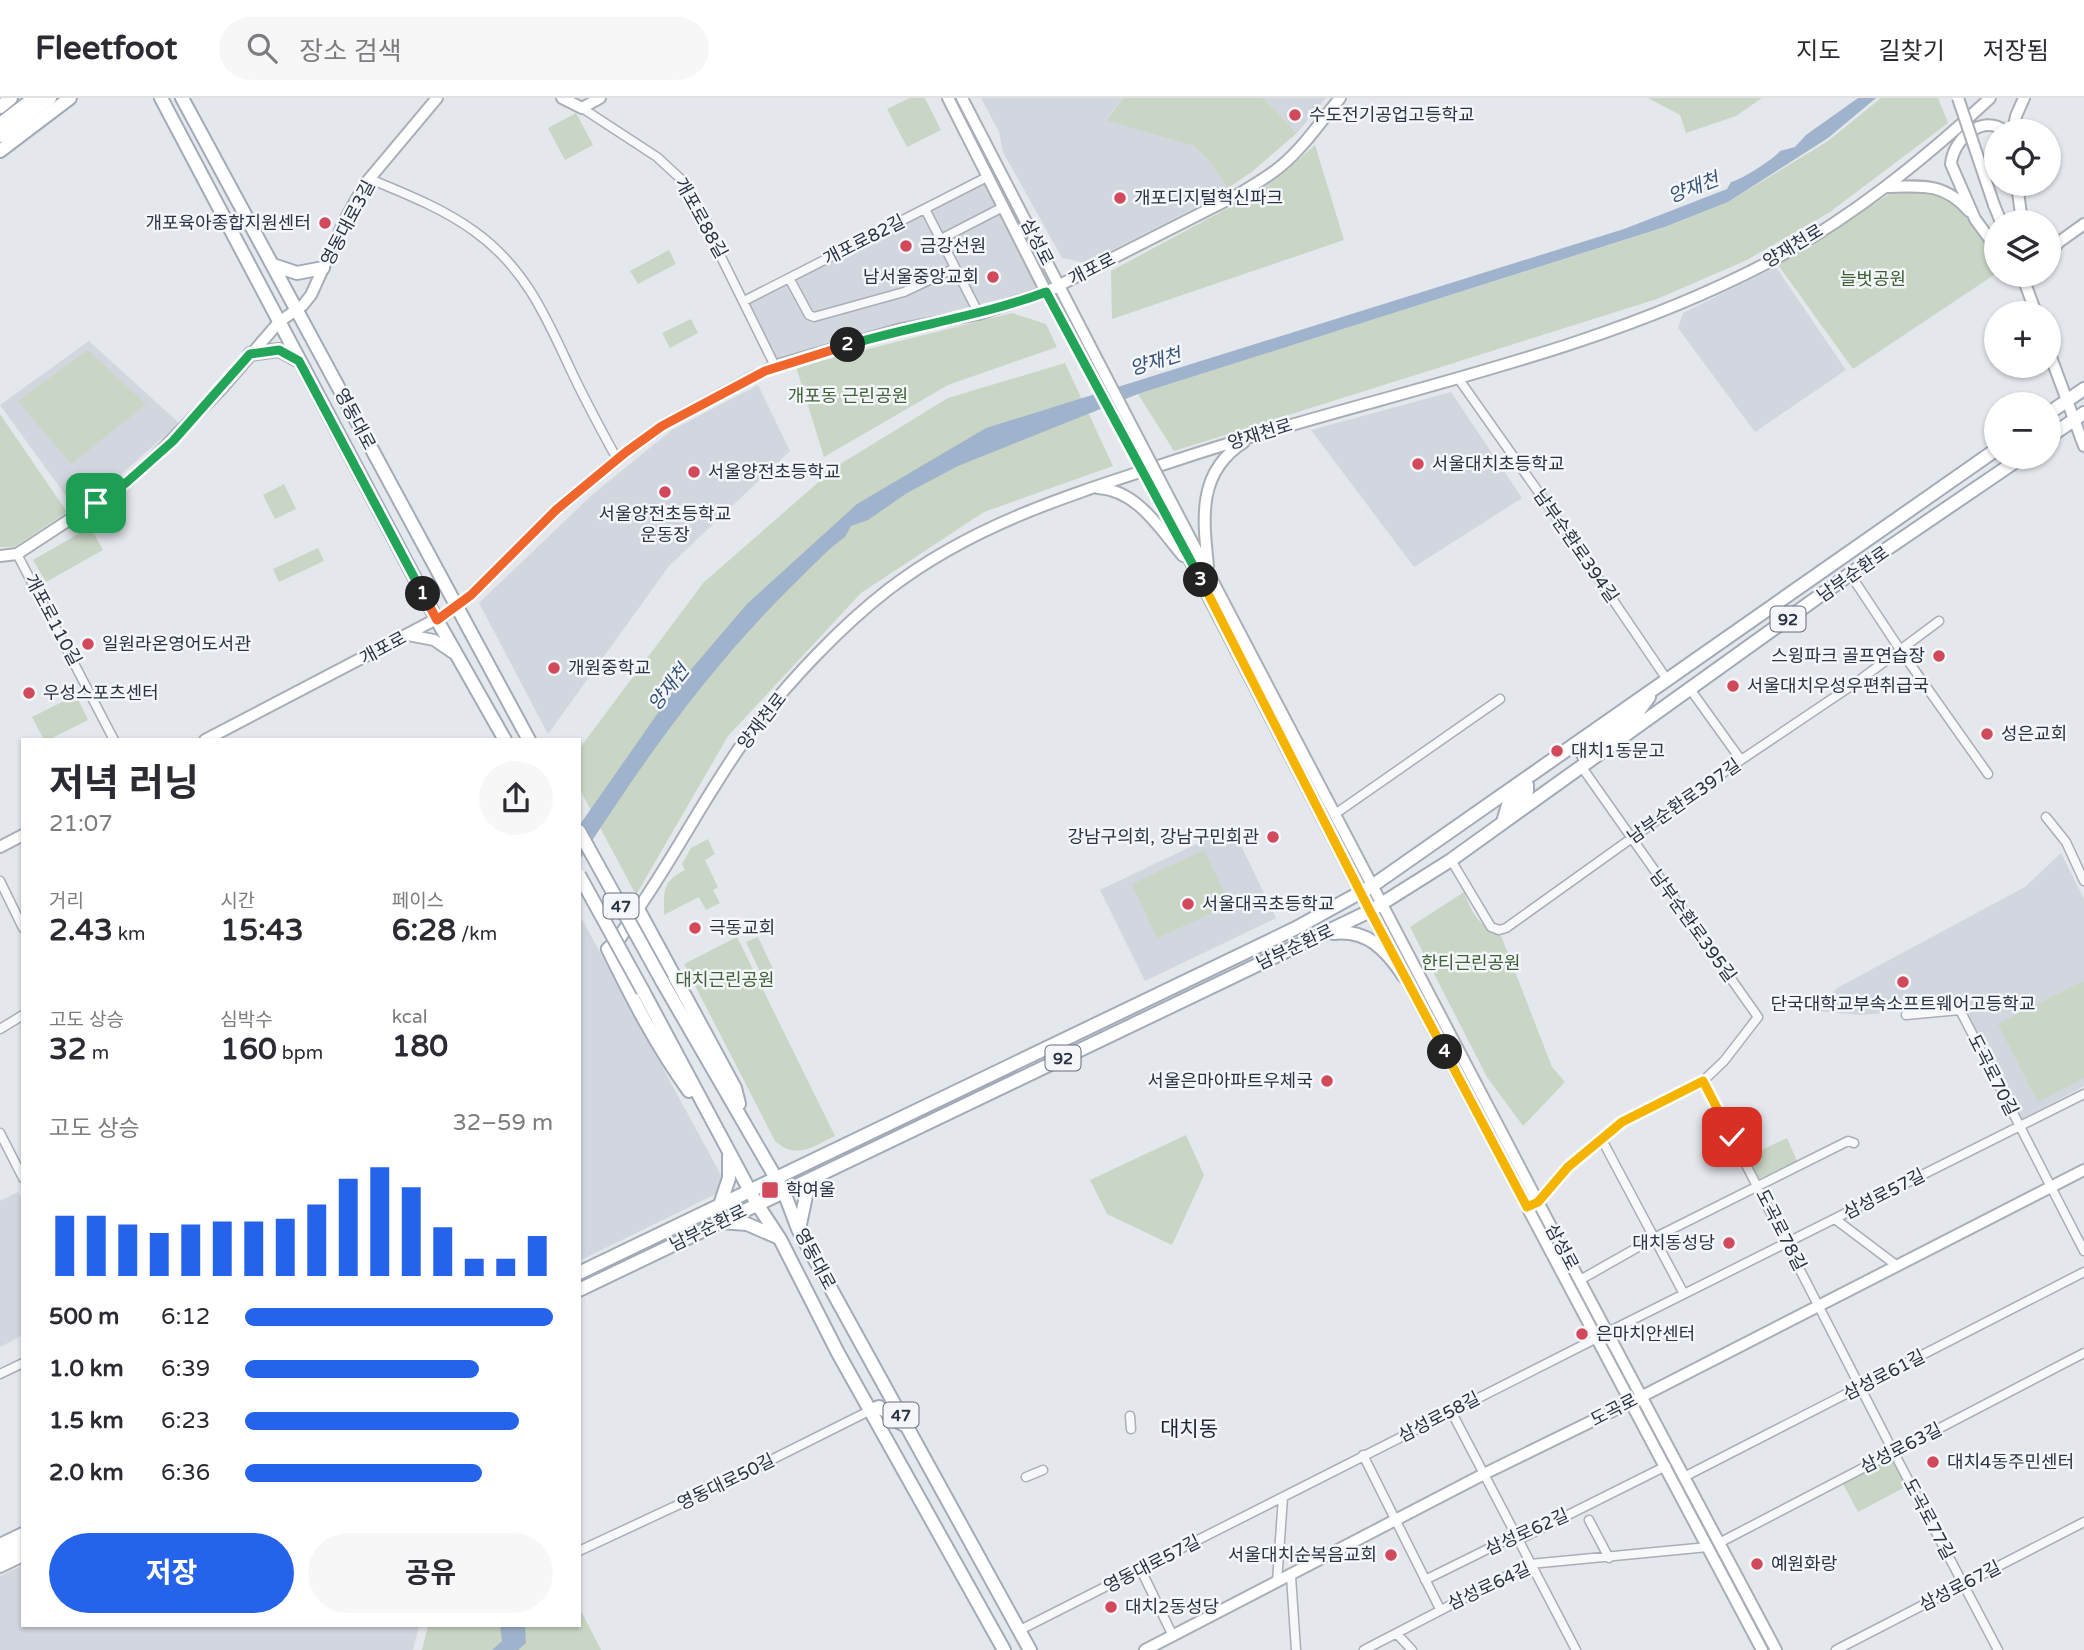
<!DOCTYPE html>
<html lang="ko">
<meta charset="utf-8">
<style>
body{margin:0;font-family:"Varela Round","Noto Sans KR",sans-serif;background:#f7f7f7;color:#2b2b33;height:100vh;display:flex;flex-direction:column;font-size:26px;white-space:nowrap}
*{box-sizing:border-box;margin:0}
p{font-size:23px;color:#7c7c81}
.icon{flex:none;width:38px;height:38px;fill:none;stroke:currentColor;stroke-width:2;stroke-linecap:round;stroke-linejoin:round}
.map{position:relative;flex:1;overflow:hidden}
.drawer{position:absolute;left:21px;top:640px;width:560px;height:889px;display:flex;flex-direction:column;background:#fff;border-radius:0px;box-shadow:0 2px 5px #0004}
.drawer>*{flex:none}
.tools{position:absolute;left:1984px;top:21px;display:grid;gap:14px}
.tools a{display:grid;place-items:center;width:77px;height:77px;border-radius:50%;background:#fff;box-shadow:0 2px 5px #0004;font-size:35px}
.pin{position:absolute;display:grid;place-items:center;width:60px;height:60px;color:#fff;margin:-30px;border-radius:14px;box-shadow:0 4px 10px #0006}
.km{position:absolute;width:35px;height:35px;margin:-18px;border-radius:50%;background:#222;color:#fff;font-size:19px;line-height:35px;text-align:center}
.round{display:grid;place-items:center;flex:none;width:74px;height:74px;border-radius:37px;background:#f7f7f7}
.summary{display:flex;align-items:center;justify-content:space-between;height:119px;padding:0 28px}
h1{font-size:38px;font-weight:700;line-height:52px}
.stats{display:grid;grid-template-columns:repeat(3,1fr);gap:10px;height:119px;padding:7px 28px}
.stats div{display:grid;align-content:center}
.stats b{font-size:30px;font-weight:700}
.stats small{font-size:19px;font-weight:400}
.stats p{font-size:19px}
.chart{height:196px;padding:14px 28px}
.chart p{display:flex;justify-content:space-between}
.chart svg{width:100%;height:126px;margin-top:7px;stroke:#2563eb;stroke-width:6}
.button{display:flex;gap:14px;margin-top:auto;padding:14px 28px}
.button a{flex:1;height:80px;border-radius:42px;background:#2563eb;color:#fff;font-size:28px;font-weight:700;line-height:80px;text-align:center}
.button a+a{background:#f7f7f7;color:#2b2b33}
ul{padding:0 28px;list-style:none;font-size:23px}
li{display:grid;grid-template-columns:112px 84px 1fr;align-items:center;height:52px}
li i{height:18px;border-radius:9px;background:#2563eb}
header{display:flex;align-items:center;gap:42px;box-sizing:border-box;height:98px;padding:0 35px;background:#fff;border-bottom:2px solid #e1e1e2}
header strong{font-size:33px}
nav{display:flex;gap:38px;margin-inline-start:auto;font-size:24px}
.search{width:490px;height:63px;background:#f7f7f7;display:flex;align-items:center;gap:18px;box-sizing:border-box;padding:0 24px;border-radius:38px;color:#7c7c81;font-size:26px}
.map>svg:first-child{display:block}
.built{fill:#d2d6de}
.green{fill:#c9d6c5}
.water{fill:#9fb4cc}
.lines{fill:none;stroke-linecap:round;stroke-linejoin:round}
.street-casing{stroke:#a9aeb7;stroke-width:11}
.secondary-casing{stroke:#a9aeb7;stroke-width:14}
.primary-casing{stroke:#a3abb8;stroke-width:16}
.street{stroke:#f7f8fa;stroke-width:8}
.secondary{stroke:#fff;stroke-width:10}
.primary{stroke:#fff;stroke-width:12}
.secondary-bridge-casing{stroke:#a9aeb7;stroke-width:14;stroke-linecap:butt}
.primary-bridge-casing{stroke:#a3abb8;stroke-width:16;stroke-linecap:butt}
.secondary-bridge{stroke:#fff;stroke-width:10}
.primary-bridge{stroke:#fff;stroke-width:12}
.split-1-casing{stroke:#fff;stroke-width:14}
.split-2-casing{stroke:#fff;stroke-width:14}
.split-3-casing{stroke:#fff;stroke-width:14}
.split-4-casing{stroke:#fff;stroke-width:14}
.split-5-casing{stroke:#fff;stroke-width:14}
.split-1{stroke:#22a559;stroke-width:9}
.split-2{stroke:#f0652b;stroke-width:9}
.split-3{stroke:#22a559;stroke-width:9}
.split-4{stroke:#f5b400;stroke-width:9}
.split-5{stroke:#f5b400;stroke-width:9}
.poi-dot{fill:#d1495b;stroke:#f4f6f9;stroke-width:2.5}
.labels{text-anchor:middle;stroke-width:5;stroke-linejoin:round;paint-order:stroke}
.shield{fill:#f4f6f9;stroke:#676e7b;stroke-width:2}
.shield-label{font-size:16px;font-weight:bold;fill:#2b3445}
.poi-label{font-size:18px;fill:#2b3445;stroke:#f4f6f9;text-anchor:start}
.street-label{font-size:18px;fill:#2b3445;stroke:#f4f6f9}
.park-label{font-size:18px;fill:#3f6138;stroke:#f4f6f9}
.water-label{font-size:19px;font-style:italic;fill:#34527a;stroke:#f4f6f9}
.quarter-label{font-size:21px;fill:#1d2536;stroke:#f4f6f9}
</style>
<header>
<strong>Fleetfoot</strong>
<div class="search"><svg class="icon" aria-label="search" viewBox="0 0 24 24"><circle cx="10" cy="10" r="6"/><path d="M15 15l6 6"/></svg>장소 검색</div>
<nav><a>지도</a><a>길찾기</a><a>저장됨</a></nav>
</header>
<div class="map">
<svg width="2084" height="1552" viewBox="0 0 2084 1552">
<rect width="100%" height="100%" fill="#e4e7ec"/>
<path class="built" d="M981,0H1124L1106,21L1194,48L1209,63L1228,90L1195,110L1086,165L1062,160L1003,54L999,34Z
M1263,0H1326L1297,35Z
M985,83L1043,190L894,228L775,265L746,203Z
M1776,169L1846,272L1755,334L1678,230L1683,215Z
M89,243L179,325L124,374L74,409L0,307Z
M758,287L790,353L669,468L548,636L479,505L593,396L672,332Z
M1451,294L1522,400L1414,469L1311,332Z
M1232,729L1276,820L1145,883L1100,792Z
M2061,755L2084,801V988L2020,1022L1962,907L1863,917L1815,913L1837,890L2025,789Z
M582,821L728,1090L579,1163V824Z
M18,1094L23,1102V1237L0,1249V1103Z
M23,1467V1528H419L413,1552H0V1478Z"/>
<path class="green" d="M910,0H925L941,32L907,49L887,11Z
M1124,0H1263L1297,35L1253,73L1228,90L1209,63L1194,48L1106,22Z
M1648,0H1762L1736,18L1686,35L1680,17Z
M1881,0H1938L1948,25L1830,114L1747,162L1657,201L1174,353L1138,296L1666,129L1728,104L1828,43Z
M576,15L593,47L565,62L548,30Z
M1315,47L1344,142L1112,221L1111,173L1258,94L1286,73Z
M1912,90H1936L1964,106L1997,160V175L1853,271L1778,167L1891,95Z
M669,152L676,166L638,186L630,173Z
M1012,215L1046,226L1057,249L948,287L824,359L796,269Z
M691,221L698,235L670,250L662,235Z
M88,252L146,306L71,366L18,303Z
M1065,265L1113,368L984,414L861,495L728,638L636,797L579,690V651L704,484L837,368L948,300Z
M0,316L67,414L14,449H0Z
M284,386L296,411L275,421L263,397Z
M90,429L103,452L46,484L33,462Z
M318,450L324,463L279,484L273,471Z
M76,597L88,622L48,642H44L32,619Z
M708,741L715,756L705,762L718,789L713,792L720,805L706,812L699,799L664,817C664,793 662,784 685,772L682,766L691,750Z
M1204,752L1230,807L1157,840L1132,786Z
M1464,794C1473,817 1477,826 1500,835L1552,969L1565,984L1523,1028L1487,979L1410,829Z
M737,839L835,1038C812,1049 797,1062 775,1043L684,866Z
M758,839L774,873L762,878L746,844Z
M2081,884H2084V980L2038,1004L1998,926Z
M1186,1037L1204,1077L1172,1147L1107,1116L1090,1082Z
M1787,1040L1797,1063L1758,1081L1747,1059Z
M1892,1358L1907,1388L1858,1414L1842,1384Z
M579,1509L601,1552H422L428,1528H579Z"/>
<path class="water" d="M1858,0H1876L1828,40L1728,104L1665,129L1138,296L958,368L907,395L868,422L851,428L845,439C825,453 808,473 790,490C708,571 641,666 579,763V728L676,589L747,506L857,406L986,330L1624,131L1727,91L1731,84C1741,82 1774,61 1780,53L1795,49L1806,37Z
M500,1528H525L526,1545L518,1552H492L502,1543Z"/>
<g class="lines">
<g class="street-casing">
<path id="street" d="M582,10L657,59L684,84L775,268
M370,81C406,96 442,110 474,133C523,168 544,214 568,266C583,299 600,330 617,361
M925,111L979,216
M941,141L1003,109
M789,180L809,217L814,219L904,194L955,170
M744,203L987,79
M1458,280L1573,443L1668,583
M17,456L114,642
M1850,476L1901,553L1988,676
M1690,591L1741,662
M1335,716L1500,601
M2046,719L2066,744L2084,783
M1451,762L1491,829L1499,832L1506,830L1741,662L1857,584L1939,523
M0,783L23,830
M1906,917L1960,912L2084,1153
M0,931L23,917
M1703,983L1893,1353L1998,1552
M0,1035L23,1080
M1601,1040L1684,1196
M1536,1105L1568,1069L1622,1024L1703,983L1724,963L1758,919L1581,668
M1835,1121L1896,1167
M1580,1182L1654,1140L1848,1043L1854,1045
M1608,1234L2084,996
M0,1276L23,1265
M1451,1313L1576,1552
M1130,1318L1131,1331
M1363,1357L1440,1511
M1026,1379L1043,1372
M1684,1379L2084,1174
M1589,1422L1609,1460
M1719,1445L2084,1255
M579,1453L725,1385L871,1312
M1141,1472L1173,1538
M1291,1478L1296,1552
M1425,1482L1508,1441L1524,1439L1666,1368
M1277,1484L1283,1399
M1020,1532L1595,1241
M1397,1536L1412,1552
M1364,1552L1530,1466L1708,1449
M1836,1552L2084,1424"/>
</g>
<g class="secondary-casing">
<path id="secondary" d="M562,0L582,10L600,0
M948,0L1046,194L1076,248
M962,0L1089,246
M2013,33L2016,18L2024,0
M2017,86L2022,124
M1886,89C1921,88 1944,84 1969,113
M1994,107L2001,124
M1997,151L1975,121L1951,66C1953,42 1982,15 2005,33
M2049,156L2059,144L2084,126
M2022,177L2036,215
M2049,254L2084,348
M1098,390C1137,392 1160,431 1183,458
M1166,394L1538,1104L1776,1552
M1155,395L1370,813L1762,1552
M0,458L17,456L127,384L155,359L224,288L279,224L303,207L311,197L345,122L365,86L437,0
M1208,468C1203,420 1197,374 1244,344
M408,537L434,542L453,555
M205,642L446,516L471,497L556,412L626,354L662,328L755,278L775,268L901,231L979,216L1046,194L1239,96C1253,87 1268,79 1281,68C1304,49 1321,23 1340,0
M0,749L23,737
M638,811C678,753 710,689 752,632C788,584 841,528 889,491C979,422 1080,394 1186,359C1380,295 1585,260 1767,165C1849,122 1922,63 1990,0
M0,1469L23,1458
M1145,1552L1484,1376L1629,1305L2084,1072"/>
</g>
<g class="primary-casing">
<path id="primary" d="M161,0L437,522L505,642
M182,0L529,642
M0,9L11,0
M0,26L34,0
M0,38L50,0
M0,53L70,0
M273,167L297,175L323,170
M250,256L279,252L299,263
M2049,315L2084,291
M2049,339L2084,315
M1590,661L1585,660L1583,656L1585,652L1638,614L1649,599
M1503,724L1508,707L1527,693V687L1524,684L1519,686
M1333,835C1367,831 1386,851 1404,878
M662,883L784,1094L798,1131L1030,1552
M643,893L757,1106L780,1141L838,1255L1004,1552
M689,993C657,949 632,900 608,851L618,842L638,811L735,990L739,1006
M720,1107L729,1080V1058
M721,1124L747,1126L777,1139
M799,1131L807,1093L816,1079
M579,1175L1296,830L1372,788L1997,351
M579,1192L1370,813L1451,762L1850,476L2022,359
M871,1312L879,1309C892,1315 890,1322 907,1328
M0,1447L23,1436
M0,1459L23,1449"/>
</g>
<use href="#street" class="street"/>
<use href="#secondary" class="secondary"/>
<use href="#primary" class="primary"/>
<g class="secondary-bridge-casing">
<path id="secondary-bridge" d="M1958,0L1994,107
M1089,246L1166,394
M1076,248L1155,395"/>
</g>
<g class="primary-bridge-casing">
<path id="primary-bridge" d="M579,733L662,883
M579,777L643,893"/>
</g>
<use href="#secondary-bridge" class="secondary-bridge"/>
<use href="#primary-bridge" class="primary-bridge"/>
</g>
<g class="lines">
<g class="split-1-casing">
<path id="split-1" d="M96,405L127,384L173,343L250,256L279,252L299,263L423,496"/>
</g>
<g class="split-2-casing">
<path id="split-2" d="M423,496L437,522L471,497L556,412L626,354L662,328L765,273L848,247"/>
</g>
<g class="split-3-casing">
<path id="split-3" d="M848,247C914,227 982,218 1046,194L1201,482"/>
</g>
<g class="split-4-casing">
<path id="split-4" d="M1201,482L1370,813L1445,954"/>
</g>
<g class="split-5-casing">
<path id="split-5" d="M1445,954L1527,1109L1538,1104L1568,1069L1622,1024L1703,983L1732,1039"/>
</g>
<use href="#split-1" class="split-1"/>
<use href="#split-2" class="split-2"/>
<use href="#split-3" class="split-3"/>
<use href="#split-4" class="split-4"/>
<use href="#split-5" class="split-5"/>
</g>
<g class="poi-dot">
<circle cx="1295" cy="17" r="7"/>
<circle cx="1120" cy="100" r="7"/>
<circle cx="325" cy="125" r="7"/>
<circle cx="906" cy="148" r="7"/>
<circle cx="993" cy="179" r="7"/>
<circle cx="1418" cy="366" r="7"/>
<circle cx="694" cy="374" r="7"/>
<circle cx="665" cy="394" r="7"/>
<circle cx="88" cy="546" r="7"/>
<circle cx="1939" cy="558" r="7"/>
<circle cx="554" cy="570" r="7"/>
<circle cx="1733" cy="588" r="7"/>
<circle cx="29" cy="595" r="7"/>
<circle cx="1987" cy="636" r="7"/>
<circle cx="1557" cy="653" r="7"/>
<circle cx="1273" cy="739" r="7"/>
<circle cx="1188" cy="806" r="7"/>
<circle cx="695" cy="830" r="7"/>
<circle cx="1903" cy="884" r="7"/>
<circle cx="1327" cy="983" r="7"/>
<rect x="761" y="1083" width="18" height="18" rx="3.5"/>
<circle cx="1729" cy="1145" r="7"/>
<circle cx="1582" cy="1236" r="7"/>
<circle cx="1933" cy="1364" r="7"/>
<circle cx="1391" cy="1457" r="7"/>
<circle cx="1757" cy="1466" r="7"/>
<circle cx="1111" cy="1509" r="7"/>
</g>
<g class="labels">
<g class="shield">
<rect x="1770.5" y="508.5" width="35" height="25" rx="5"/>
<rect x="603.5" y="795.5" width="35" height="25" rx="5"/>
<rect x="1045.5" y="947.5" width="35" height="25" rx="5"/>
<rect x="883.5" y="1304.5" width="35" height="25" rx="5"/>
</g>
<g class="shield-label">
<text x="1788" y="527">92</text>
<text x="621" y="814">47</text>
<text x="1063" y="966">92</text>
<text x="901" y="1323">47</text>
</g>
<g class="poi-label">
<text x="1309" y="23">수도전기공업고등학교</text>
<text x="1134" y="106">개포디지털혁신파크</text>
<text x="311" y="131" text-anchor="end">개포육아종합지원센터</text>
<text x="920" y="154">금강선원</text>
<text x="979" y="185" text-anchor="end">남서울중앙교회</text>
<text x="1432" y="372">서울대치초등학교</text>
<text x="708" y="380">서울양전초등학교</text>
<text x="665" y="422" text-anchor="middle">서울양전초등학교<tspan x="665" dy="21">운동장</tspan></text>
<text x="102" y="552">일원라온영어도서관</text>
<text x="1925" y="564" text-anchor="end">스윙파크 골프연습장</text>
<text x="568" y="576">개원중학교</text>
<text x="1747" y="594">서울대치우성우편취급국</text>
<text x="43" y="601">우성스포츠센터</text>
<text x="2001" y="642">성은교회</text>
<text x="1571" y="659">대치1동문고</text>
<text x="1259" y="745" text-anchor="end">강남구의회, 강남구민회관</text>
<text x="1202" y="812">서울대곡초등학교</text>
<text x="709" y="836">극동교회</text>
<text x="1903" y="912" text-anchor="middle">단국대학교부속소프트웨어고등학교</text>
<text x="1313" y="989" text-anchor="end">서울은마아파트우체국</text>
<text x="786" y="1098">학여울</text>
<text x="1715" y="1151" text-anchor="end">대치동성당</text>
<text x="1596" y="1242">은마치안센터</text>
<text x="1947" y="1370">대치4동주민센터</text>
<text x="1377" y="1463" text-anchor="end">서울대치순복음교회</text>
<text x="1771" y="1472">예원화랑</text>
<text x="1125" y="1515">대치2동성당</text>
</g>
<g class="street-label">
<text transform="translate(701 120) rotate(61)" y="6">개포로88길</text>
<text transform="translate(348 125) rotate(-62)" y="6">영동대로3길</text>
<text transform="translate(864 142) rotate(-27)" y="6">개포로82길</text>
<text transform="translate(1037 144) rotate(63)" y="6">삼성로</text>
<text transform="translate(1793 148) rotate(-31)" y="6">양재천로</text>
<text transform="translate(1092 171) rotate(-27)" y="6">개포로</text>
<text transform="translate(355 321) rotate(62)" y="6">영동대로</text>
<text transform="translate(1260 336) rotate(-17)" y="6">양재천로</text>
<text transform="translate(1576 448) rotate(55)" y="6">남부순환로394길</text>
<text transform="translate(1853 476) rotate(-35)" y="6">남부순환로</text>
<text transform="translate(53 522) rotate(62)" y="6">개포로110길</text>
<text transform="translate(383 550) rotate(-28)" y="6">개포로</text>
<text transform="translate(762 623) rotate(-52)" y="6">양재천로</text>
<text transform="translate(1684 703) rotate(-35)" y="6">남부순환로397길</text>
<text transform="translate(1693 828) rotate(54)" y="6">남부순환로395길</text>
<text transform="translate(1295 849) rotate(-25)" y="6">남부순환로</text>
<text transform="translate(1993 977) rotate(63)" y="6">도곡로70길</text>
<text transform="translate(1884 1096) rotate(-27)" y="6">삼성로57길</text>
<text transform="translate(708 1130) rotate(-26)" y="6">남부순환로</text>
<text transform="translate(1781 1132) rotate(63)" y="6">도곡로78길</text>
<text transform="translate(1562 1149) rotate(62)" y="6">삼성로</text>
<text transform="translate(815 1161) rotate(62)" y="6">영동대로</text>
<text transform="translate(1884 1277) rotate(-27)" y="6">삼성로61길</text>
<text transform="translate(1614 1312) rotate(-27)" y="6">도곡로</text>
<text transform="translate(1439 1319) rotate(-27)" y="6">삼성로58길</text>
<text transform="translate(1901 1350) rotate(-27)" y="6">삼성로63길</text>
<text transform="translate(726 1384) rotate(-26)" y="6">영동대로50길</text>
<text transform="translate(1929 1421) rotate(62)" y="6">도곡로77길</text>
<text transform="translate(1527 1434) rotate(-24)" y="6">삼성로62길</text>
<text transform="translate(1152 1466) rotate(-27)" y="6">영동대로57길</text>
<text transform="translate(1489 1488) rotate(-25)" y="6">삼성로64길</text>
<text transform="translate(1960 1488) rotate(-27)" y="6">삼성로67길</text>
</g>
<g class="park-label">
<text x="1873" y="187">늘벗공원</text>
<text x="848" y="304">개포동 근린공원</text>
<text x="1471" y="871">한티근린공원</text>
<text x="725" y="888">대치근린공원</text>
</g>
<g class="water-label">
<text transform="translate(1693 89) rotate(-21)" y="7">양재천</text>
<text transform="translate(1155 263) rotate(-17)" y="7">양재천</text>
<text transform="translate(668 589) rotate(-52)" y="7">양재천</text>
</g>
<g class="quarter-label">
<text x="1189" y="1338">대치동</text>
</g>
</g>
</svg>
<div class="tools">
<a><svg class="icon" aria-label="locate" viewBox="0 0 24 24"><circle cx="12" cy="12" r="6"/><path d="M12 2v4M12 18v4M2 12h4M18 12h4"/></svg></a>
<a><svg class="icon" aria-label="layers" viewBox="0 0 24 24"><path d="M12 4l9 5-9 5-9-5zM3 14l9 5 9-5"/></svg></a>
<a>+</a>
<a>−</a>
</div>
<div class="pin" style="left:96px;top:405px;background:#1e9e55"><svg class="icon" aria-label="arrive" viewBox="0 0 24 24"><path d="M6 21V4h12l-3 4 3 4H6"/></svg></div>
<div class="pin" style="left:1732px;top:1039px;background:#d93025"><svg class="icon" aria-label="check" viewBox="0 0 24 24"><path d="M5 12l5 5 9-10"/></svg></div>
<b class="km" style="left:423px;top:496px">1</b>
<b class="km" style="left:848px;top:247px">2</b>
<b class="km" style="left:1201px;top:482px">3</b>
<b class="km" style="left:1445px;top:954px">4</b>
<section class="drawer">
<div class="summary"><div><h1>저녁 러닝</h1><p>21:07</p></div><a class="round"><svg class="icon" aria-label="share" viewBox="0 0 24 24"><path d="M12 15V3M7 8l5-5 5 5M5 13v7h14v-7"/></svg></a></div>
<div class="stats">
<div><p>거리</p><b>2.43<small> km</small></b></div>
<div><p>시간</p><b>15:43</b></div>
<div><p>페이스</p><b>6:28<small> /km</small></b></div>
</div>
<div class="stats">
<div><p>고도 상승</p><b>32<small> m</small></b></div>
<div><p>심박수</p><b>160<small> bpm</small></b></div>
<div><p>kcal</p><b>180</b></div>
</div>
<div class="chart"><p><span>고도 상승</span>32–59 m</p>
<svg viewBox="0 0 160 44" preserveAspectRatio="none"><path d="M5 44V23M15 44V23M25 44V26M35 44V29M45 44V26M55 44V25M65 44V25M75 44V24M85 44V19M95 44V10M105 44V6M115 44V13M125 44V27M135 44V38M145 44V38M155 44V30"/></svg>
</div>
<ul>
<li><b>500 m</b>6:12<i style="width:100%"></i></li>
<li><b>1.0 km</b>6:39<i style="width:76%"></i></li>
<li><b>1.5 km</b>6:23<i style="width:89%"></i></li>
<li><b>2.0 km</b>6:36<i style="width:77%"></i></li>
</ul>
<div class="button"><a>저장</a><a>공유</a></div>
</section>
</div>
